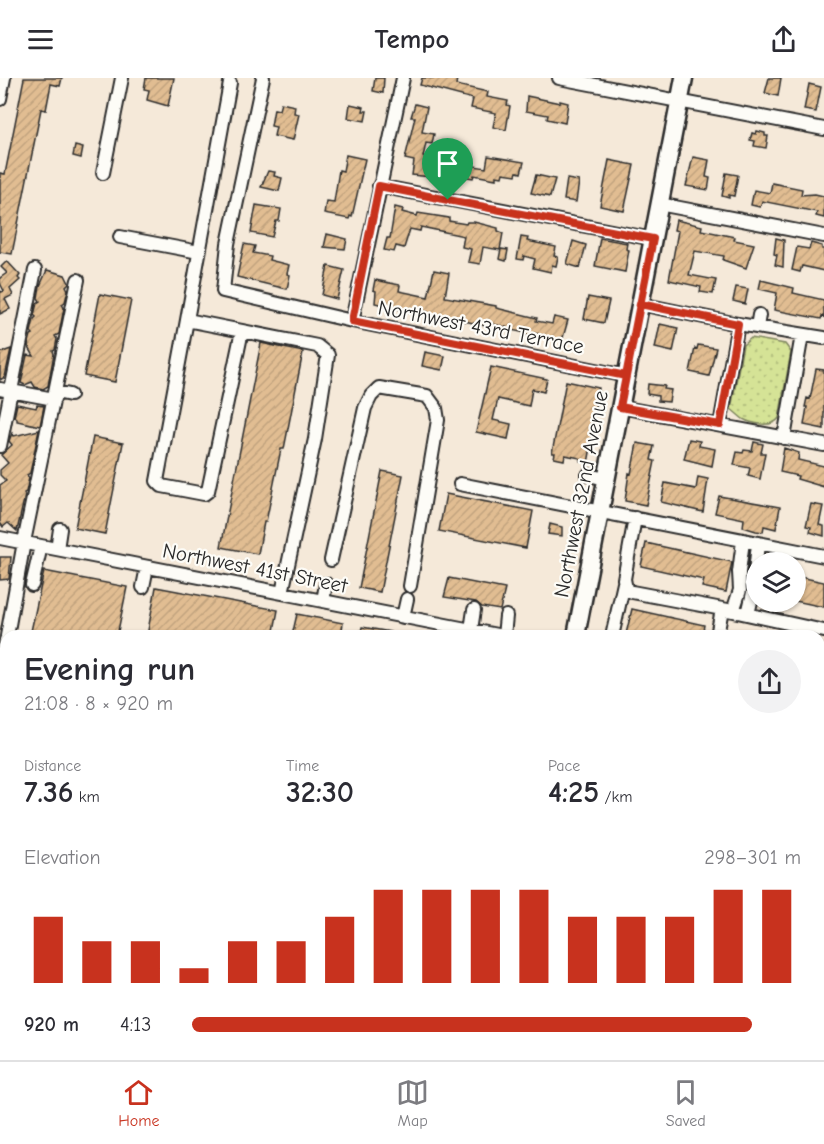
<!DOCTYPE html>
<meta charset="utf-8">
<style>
body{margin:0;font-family:"Comic Neue",sans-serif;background:#f2f2f3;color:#2b2b33;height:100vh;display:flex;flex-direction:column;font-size:22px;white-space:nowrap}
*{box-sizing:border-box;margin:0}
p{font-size:20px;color:#7c7c81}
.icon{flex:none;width:33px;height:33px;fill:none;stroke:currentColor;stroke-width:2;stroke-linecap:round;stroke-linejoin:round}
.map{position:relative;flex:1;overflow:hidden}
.panel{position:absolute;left:0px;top:552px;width:825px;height:430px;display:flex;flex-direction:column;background:#fff;border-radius:18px 18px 0 0;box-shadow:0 2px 4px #0004}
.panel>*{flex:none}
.fabs{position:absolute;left:746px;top:474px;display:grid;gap:12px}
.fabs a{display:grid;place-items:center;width:60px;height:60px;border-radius:50%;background:#fff;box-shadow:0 2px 4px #0004;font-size:30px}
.pin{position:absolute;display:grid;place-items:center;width:51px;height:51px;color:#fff;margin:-62px -26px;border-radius:50% 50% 50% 0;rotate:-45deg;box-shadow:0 0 6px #0007}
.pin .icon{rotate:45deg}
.round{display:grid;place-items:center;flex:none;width:63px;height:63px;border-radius:32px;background:#f2f2f3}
.summary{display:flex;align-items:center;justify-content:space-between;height:102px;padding:0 24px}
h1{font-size:33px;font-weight:600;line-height:45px}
.metrics{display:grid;grid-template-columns:repeat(3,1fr);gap:9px;height:102px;padding:6px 24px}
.metrics div{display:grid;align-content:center}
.metrics b{font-size:30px;font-weight:600}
.metrics small{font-size:16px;font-weight:400}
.metrics p{font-size:16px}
.chart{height:168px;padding:12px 24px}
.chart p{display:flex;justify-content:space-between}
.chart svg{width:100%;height:108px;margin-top:6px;stroke:#c8321e;stroke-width:6}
ul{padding:0 24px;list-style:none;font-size:20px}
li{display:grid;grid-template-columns:96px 72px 1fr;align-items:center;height:45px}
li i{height:15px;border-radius:8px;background:#c8321e}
header{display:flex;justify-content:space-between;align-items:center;height:78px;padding:0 24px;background:#fff;font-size:27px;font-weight:600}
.dock{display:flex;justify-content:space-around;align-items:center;height:84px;border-top:2px solid #e1e1e2;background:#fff;font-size:16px;color:#7c7c81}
.dock a{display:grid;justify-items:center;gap:3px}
.dock .active{color:#c8321e}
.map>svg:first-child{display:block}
.park{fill:url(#park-dots);stroke:#808760;stroke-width:1.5}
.building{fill:url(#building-hatch);stroke:#2b2b2b;stroke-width:1.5}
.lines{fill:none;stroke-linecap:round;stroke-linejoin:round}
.minor-casing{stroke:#2b2b2b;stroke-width:16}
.major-casing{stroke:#2b2b2b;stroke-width:21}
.highway-casing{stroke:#2b2b2b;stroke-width:22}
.minor{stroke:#fdfcf7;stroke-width:12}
.major{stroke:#fdfcf7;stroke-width:16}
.highway{stroke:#fdfcf7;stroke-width:18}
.rail{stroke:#2b2b2b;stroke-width:3}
.route-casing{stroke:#fff;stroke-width:12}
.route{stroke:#c8321e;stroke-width:8}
.labels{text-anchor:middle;stroke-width:4.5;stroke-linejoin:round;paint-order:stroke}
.street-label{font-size:21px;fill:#2b2b2b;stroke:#fdfcf7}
</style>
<header><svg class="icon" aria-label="menu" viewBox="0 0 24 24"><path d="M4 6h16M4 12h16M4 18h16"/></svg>Tempo<svg class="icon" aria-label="share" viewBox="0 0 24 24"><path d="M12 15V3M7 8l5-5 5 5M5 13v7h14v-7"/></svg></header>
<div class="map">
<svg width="824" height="982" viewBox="0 0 824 982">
<defs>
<pattern id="park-dots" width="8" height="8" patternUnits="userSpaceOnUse" patternTransform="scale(1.5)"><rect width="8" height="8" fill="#d5e396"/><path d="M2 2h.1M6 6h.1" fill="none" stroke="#b7c381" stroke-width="1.8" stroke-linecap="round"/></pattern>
<pattern id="building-hatch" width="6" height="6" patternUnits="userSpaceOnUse" patternTransform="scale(1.5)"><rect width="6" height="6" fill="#e1bd92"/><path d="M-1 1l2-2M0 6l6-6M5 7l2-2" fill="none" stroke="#c1a37e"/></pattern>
</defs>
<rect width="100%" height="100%" fill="#f5e9d9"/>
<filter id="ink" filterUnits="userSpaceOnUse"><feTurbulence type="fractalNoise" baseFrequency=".0167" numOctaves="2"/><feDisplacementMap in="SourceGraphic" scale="12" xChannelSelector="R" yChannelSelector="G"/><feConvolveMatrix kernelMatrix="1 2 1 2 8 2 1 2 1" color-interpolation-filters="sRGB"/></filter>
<g filter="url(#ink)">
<path class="park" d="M751,260L785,266L791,274L779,340C773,350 752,346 743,341C739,338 735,334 731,331L743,267Z"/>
<path class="building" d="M24,0H62L60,8L51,6L46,32L41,31L12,176L0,174V95L5,96Z
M146,0H174L168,28L147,22L149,12L144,11Z
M375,0H384L383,15L373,13Z
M422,0H457L456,7L488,14L487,19L508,23L507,27L510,28L506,52L493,49L496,35L471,30L473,21L420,7Z
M769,0H781L778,18L765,15Z
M809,6L821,9L816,34L804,32Z
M527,18L560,25V23L568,25L565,45L547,41L548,37L526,33Z
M281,25L295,28L294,35L299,36L293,62L274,58L276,49L271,48L274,31L279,32Z
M350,26L364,29L363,33H367L365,43L348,40Z
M415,26L427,29L422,54L434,56L432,66L426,65L423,79L444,84L441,100L412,97L414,83L405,81L415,39H411Z
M757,53L765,55V58H768L766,70L754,68L755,63L750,62L752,55L756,56Z
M75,68L83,70L81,80L73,78Z
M346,77L365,81L352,139L350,138L349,141L324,136L326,123L334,124L339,92L343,93Z
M488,78L524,84L521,95L517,94L516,97L503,95L502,99L496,98V101L474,97L473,100L461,98L463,86L486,90Z
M693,79L709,82L706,99L710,100L708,112L686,108Z
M609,82L634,87L624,133L600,128Z
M268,93L275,94L274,98L282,100L279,113L261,109Z
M726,95L738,97L734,118L729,117V120L722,118Z
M536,97L555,101L550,119L531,115Z
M567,101L579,103L576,124L564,122Z
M772,105L802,111L801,117L815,116L824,118V140L816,138L817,134L762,123L760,129L751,127L754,112L770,115Z
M256,127L281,131L279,143H276L272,159L251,155Z
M395,129L403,131L402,134L417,138L418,135L449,140V143L466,146L467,144H474L498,150V153L503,155L500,172L483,169L480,186L468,184L471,171L462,169L464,158L421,149L420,153L410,151L404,170L396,168L394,174L384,172L387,160H390Z
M676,142L702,148L701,152L735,159L734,162L754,166L746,190L723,182L724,178L695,173L689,197L716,202L713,216L700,214L701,209L669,202L678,153L674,152Z
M327,156L347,161L345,171L324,169Z
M521,159L528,160L527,163L556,169L554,178L558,179L556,188L552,187L551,194L533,190L535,181L524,178L523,182L517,181Z
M600,160L627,165L626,171L629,172L625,194L595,188Z
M776,160L784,162L783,189L775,187L777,177L774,176Z
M573,163L586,167L580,190L567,186Z
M811,165L822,168V171H824V193L802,188L800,194L792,192L797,169L809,171Z
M244,166L255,168L253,175L270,178L269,182L289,187L287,196L290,197L287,211L237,199Z
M501,171L508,172L506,183L499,181Z
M7,183L20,197L18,200L20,202L10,211L13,217L5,221L10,231L0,236V212L1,214L4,213L0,205V200L7,195L1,189Z
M328,188L344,192L337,221L322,217Z
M47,192L65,197L69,205L66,208L68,212L65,224L62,226L64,230L59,256L55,258L57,261L55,272L53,273L54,276L48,308L43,311L35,309L32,304L25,307L21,305L27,277L34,278L28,268L31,257L33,256L31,254L34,241L36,239L34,237L37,225L40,223L38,220L40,208Z
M434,192L449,195L445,219L496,228V230L537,240L536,243L552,246L554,239L568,242L562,263L534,255V258L526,257V255L506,251V249L492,246V249L441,238V241L427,238L428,234L415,232L414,235L375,225L376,213L373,212L375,202L400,207L399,213L428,219Z
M761,202L794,210L793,215L824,222V239L822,238L821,241L774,232L777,215L759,211Z
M736,209L748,211L745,226L733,223Z
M100,216L131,222L115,304L84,298Z
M588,219L609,223L604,245L584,241Z
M660,246L678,250L673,274L655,270Z
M261,265L303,274L284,371H281L266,444H264L258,476L221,469Z
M698,267L716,270L709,298L690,294L695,270L697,271Z
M11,271L5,299L0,302V275Z
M425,274L445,278L442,292L422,288Z
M491,289L547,301L544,314L532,311L529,328L498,321L493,342L511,346L508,361L476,354Z
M816,291L824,292V351L804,347L807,329H805L807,320L810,321Z
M566,303L599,310L590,352L594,353L588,385L580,383V380L565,377L564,382L554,380L555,375H552Z
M648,306L665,308L664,311L671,312L669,324L658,323V318L647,316Z
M17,326L36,330L37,327L44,328L40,348L17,343V340L14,339Z
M39,352L30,395L27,397L29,400L26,414L24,415L25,417L17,453L8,445L3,449L0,445V407L6,403L0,397V392L8,385L1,377L12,367L9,363L12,355L14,358Z
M93,359L123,365L105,456L75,450Z
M689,361L700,363L699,368L715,371L712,388L684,381Z
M754,364L763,366L761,375H765L760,401L748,398L750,390L734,387L737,374L743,375L744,372L752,373Z
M637,365L654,368L651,382L655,383L646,427L625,423L629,395L631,396Z
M784,370L799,375L798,382L824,388V409L797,401L798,398L780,394Z
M382,393L403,397L380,514L359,510Z
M698,399L708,401L703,434L661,424L665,405L696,411Z
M446,416L533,433L526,470L439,453Z
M719,418L780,429L776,451L764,448L763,454L756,453L743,449L744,441L715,435Z
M811,426L823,428L819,447L824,448V458L810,454L811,449L806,448Z
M550,446L562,449V458L548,456Z
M646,465L732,484L726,514L702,509L704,502L641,488Z
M0,479H11L9,501L0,502Z
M44,493L127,509L117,558H30Z
M795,498L824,504V529L795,523Z
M449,500L505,511L500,532L482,529L476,524L444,519Z
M156,509L278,532L273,558H147Z
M632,531L704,547L702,558H634L626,556Z
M297,536L343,545L341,558H292Z
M362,549L390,554V558H360Z"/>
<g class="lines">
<g class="minor-casing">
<path id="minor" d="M263,0L228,166L223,213L352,243L626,298
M559,0L824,51
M0,21L4,0
M103,95L122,0
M379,108L653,161
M659,126L824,158
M120,159L199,174
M640,226L738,246L824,260
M187,242L230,5
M352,243L403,0
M757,249L759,237
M242,253L208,413L204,416L162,408L157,403L187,242L317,268L328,277L315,361L282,515
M0,311L54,321
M56,314L70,317
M620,329L824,367
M720,347L738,246
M784,360L802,257
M0,368L35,192
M588,397L606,401
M460,406L824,478
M635,440L624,501L626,511L632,514L733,533L824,553
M0,460L502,558
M57,471L60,451
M331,482L365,330L371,318L379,310L427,318L436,330L438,342L410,508
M32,507L41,468
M143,509L147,489
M323,523L326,506
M733,533L740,512L739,494L743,463
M748,536L753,515L758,465
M403,539L407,521
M471,552L474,532
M613,554L624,505
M7,558L24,464L78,202
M504,558L506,538
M717,558L722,531
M4,575L6,562
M819,619L824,620
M819,754L824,732
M0,801L6,802
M0,913L6,915
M819,927L824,928
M0,968L6,970
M819,970L824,971
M42,976L62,982
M323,976L351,982
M208,982L209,976
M751,982V976
M772,982L774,976"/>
</g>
<g class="major-casing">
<path id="major" d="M576,558L684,0
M491,982L492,976"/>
</g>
<g class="highway-casing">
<path id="highway" d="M0,596L6,597
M0,628H6
M819,651L824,652
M819,674L824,676"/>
</g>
<use href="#minor" class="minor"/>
<use href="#major" class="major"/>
<use href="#highway" class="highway"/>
<path class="rail" d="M819,627L824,628
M0,725H6"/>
</g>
</g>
<g class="lines" filter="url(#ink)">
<g class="route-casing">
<path id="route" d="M448,122L653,161C642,217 631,273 620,329L720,347L738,246L640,226L626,298L352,243L379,108L448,122"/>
</g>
<use href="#route" class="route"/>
</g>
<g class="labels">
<g class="street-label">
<text transform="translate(481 249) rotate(11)" y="7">Northwest 43rd Terrace</text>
<text transform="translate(581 416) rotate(-79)" y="7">Northwest 32nd Avenue</text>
<text transform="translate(255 490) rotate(11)" y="7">Northwest 41st Street</text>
</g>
</g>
</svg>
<div class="fabs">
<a><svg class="icon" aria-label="layers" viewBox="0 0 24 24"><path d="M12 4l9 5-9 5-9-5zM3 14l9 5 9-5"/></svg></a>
</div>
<div class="pin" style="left:448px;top:122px;background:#1e9e55"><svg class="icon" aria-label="arrive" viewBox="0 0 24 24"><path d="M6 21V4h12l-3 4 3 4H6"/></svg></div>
<section class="panel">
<div class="summary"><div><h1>Evening run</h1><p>21:08 · 8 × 920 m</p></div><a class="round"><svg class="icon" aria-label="share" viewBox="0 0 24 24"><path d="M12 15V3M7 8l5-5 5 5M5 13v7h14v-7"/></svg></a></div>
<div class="metrics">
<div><p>Distance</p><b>7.36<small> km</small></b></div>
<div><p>Time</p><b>32:30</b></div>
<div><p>Pace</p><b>4:25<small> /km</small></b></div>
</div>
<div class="chart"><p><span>Elevation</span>298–301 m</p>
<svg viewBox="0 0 160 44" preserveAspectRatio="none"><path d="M5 44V17M15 44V27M25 44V27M35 44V38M45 44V27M55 44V27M65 44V17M75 44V6M85 44V6M95 44V6M105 44V6M115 44V17M125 44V17M135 44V17M145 44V6M155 44V6"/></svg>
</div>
<ul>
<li><b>920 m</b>4:13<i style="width:92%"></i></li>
</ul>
</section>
</div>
<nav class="dock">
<a class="active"><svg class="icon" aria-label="home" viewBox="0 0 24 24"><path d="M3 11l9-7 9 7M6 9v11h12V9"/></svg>Home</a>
<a><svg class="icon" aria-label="map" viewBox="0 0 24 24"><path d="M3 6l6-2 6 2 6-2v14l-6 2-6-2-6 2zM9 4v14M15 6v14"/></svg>Map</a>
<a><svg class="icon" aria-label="saved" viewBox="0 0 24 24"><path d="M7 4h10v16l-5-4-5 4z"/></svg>Saved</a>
</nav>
